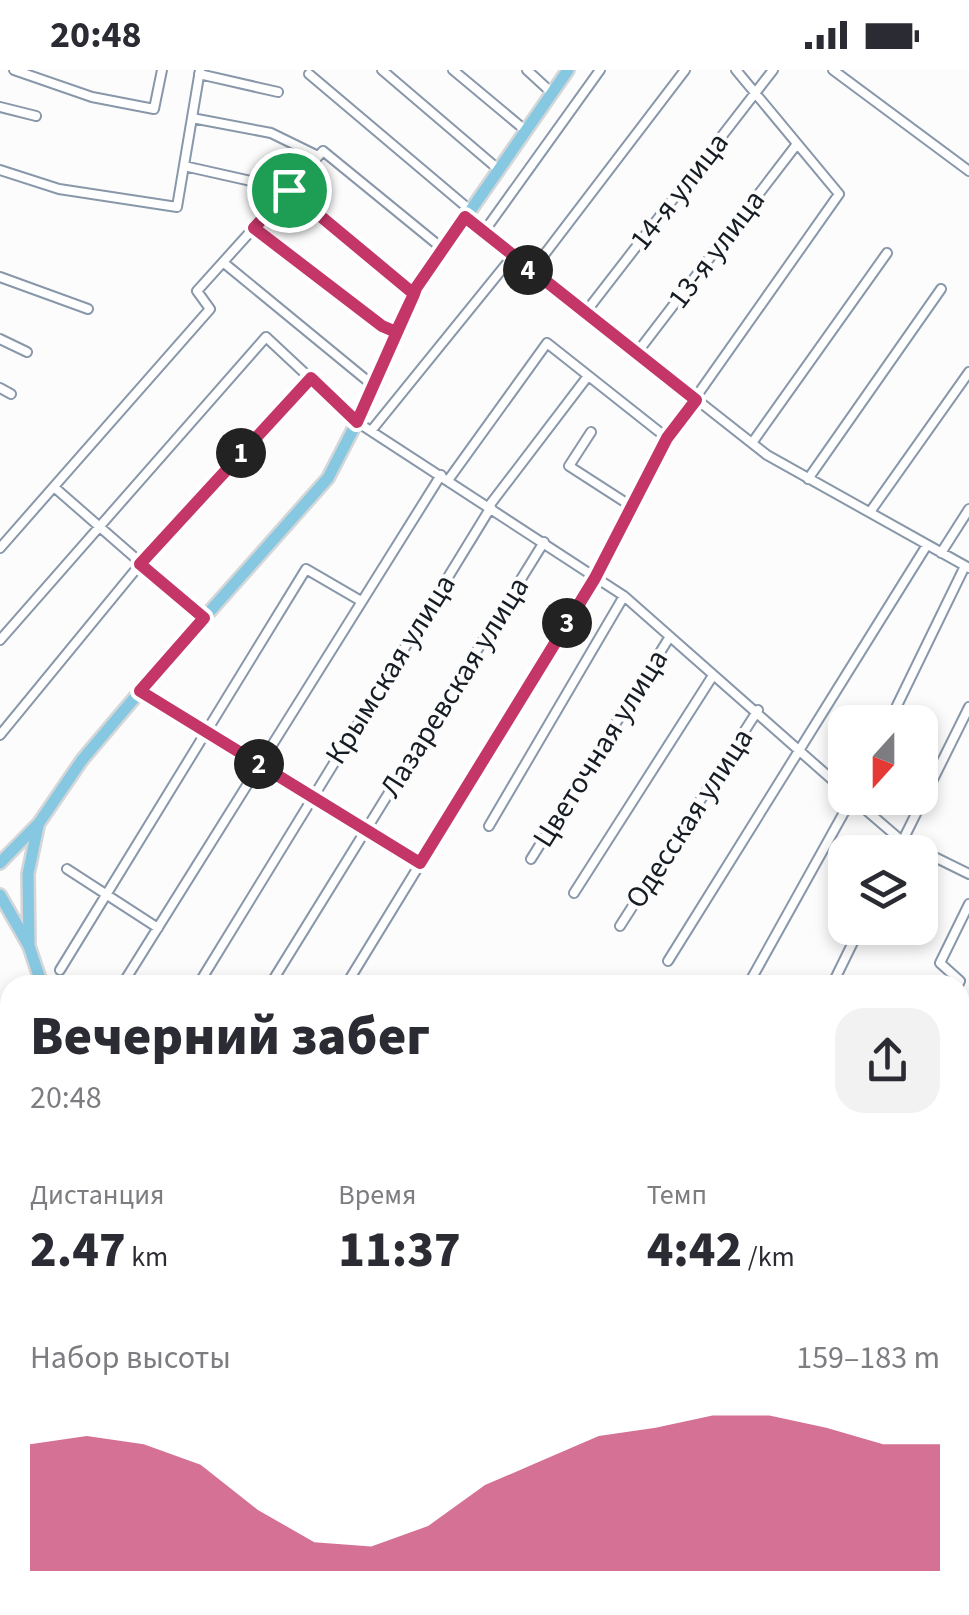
<!DOCTYPE html>
<html lang="ru">
<meta charset="utf-8">
<style>
body{margin:0;font-family:"Source Sans 3",sans-serif;background:#f2f2f3;color:#2b2b33;height:100vh;display:flex;flex-direction:column;font-size:38px;white-space:nowrap}
*{box-sizing:border-box;margin:0}
p{font-size:32px;color:#7c7c81}
.icon{flex:none;width:55px;height:55px;fill:none;stroke:currentColor;stroke-width:2;stroke-linecap:round;stroke-linejoin:round}
.map{position:relative;flex:1;overflow:hidden}
.details{position:absolute;left:0px;top:905px;width:970px;height:640px;display:flex;flex-direction:column;background:#fff;border-radius:30px 30px 0 0;box-shadow:0 5px 15px #0003}
.details>*{flex:none}
.needle{width:65px;rotate:201deg}
.fabs{position:absolute;left:828px;top:635px;display:grid;gap:20px}
.fabs a{display:grid;place-items:center;width:110px;height:110px;border-radius:20px;background:#fff;box-shadow:0 5px 15px #0003;font-size:50px}
.pin{position:absolute;display:grid;place-items:center;width:85px;height:85px;color:#fff;margin:-42px;border:5px solid #fff;border-radius:50%;box-shadow:0 2px 10px #0007}
.km{position:absolute;width:50px;height:50px;margin:-25px;border-radius:50%;background:#222;color:#fff;font-size:28px;line-height:50px;text-align:center}
.round{display:grid;place-items:center;flex:none;width:105px;height:105px;border-radius:30px;background:#f2f2f3}
.headline{display:flex;align-items:center;justify-content:space-between;height:170px;padding:0 30px}
h1{font-size:55px;font-weight:800;line-height:75px}
.stats{display:grid;grid-template-columns:repeat(3,1fr);gap:15px;height:170px;padding:10px 30px}
.stats div{display:grid;align-content:center}
.stats b{font-size:50px;font-weight:800}
.stats small{font-size:28px;font-weight:400}
.stats p{font-size:28px}
.chart{height:280px;padding:20px 30px}
.chart p{display:flex;justify-content:space-between}
.chart svg{width:100%;height:180px;margin-top:10px;fill:#c33667;opacity:.7}
.status{display:flex;justify-content:space-between;align-items:center;height:70px;padding:0 50px;background:#fff;direction:ltr}
.status svg{height:28px;fill:currentColor}
.map>svg:first-child{display:block}
.lines{fill:none;stroke-linecap:round;stroke-linejoin:round}
.street-casing{stroke:#8897a9;stroke-width:12}
.primary-casing{stroke:#d5d6d7;stroke-width:16}
.street{stroke:#fff;stroke-width:8}
.primary{stroke:#86c8e2;stroke-width:11}
.route-casing{stroke:#fff;stroke-width:20}
.route{stroke:#c33667;stroke-width:12}
.labels{text-anchor:middle;stroke-width:8;stroke-linejoin:round;paint-order:stroke}
.street-label{font-size:30px;fill:#161c23;stroke:#fcfcfc}
</style>
<div class="status"><b>20:48</b><svg viewBox="0 0 49 12"><path d="M0 12V9h3v3zM5 12V6h3v6zM10 12V3h3v9zM15 12V0h3v12zM26 1h20v11H26zM47 4h2v5h-2z"/></svg></div>
<div class="map">
<svg width="969" height="1545" viewBox="0 0 969 1545">
<rect width="100%" height="100%" fill="#fcfcfc"/>
<g class="lines">
<g class="street-casing">
<path id="street" d="M14,0L92,27L154,39L162,0
M382,0L498,99
M453,0L525,60
M527,0L552,23
M833,0L969,101
M199,4L278,22
M309,4L470,140
M0,37L36,46
M192,48L271,63L318,86
M184,96L260,113
M0,100L59,119L177,137L200,0
M289,120L415,224
M465,147L767,385L969,498
M254,158L381,256L396,262
M483,163L600,0
M224,193L375,317
M531,202L685,0
M0,207L88,239
M585,243L773,0
M0,269L27,282
M636,284L797,74
M0,318L11,324
M371,361L512,187
M591,362L569,396L631,436
M752,373L887,183
M449,409L547,273L667,368
M808,409L941,219
M54,417L204,548
M489,436L588,306
M870,442L969,302
M0,478L210,239L197,221L323,81L443,179
M941,483L969,439
M0,570L266,267L357,352L624,526L845,721
M140,621L420,793
M889,652L965,496
M0,665L160,470L311,307
M852,728L902,771L969,804
M489,756L624,526
M897,782L969,637
M531,789L669,568
M67,799L158,858
M574,823L712,607
M620,856L758,640
M668,891L927,475
M60,900L306,499L361,531
M122,915L441,405
M198,915L491,437
M270,915L544,472
M346,915L595,508L667,368L839,124L736,0
M748,915L852,728
M832,915L860,858
M958,915L960,911L940,893L969,834
M960,961L969,964
M0,1164L10,1150
M0,1348L10,1334
M0,1460L10,1445
M0,1502L10,1508
M54,1535L70,1545"/>
</g>
<g class="primary-casing">
<path id="primary" d="M0,793L39,753L82,690L164,593L328,408L375,317L416,219L568,0
M0,825L29,876L42,915
M29,876L28,804L38,756
M268,1535L272,1545"/>
</g>
<use href="#street" class="street"/>
<use href="#primary" class="primary"/>
</g>
<g class="lines">
<g class="route-casing">
<path id="route" d="M289,120L414,224L357,352L311,308L140,494L204,548L140,621L420,793L595,508L667,368L696,330L465,147L416,218L414,224L396,262L382,256L254,158L289,120"/>
</g>
<use href="#route" class="route"/>
</g>
<g class="labels">
<g class="street-label">
<text transform="translate(679 121) rotate(-52)" y="10">14-я улица</text>
<text transform="translate(716 179) rotate(-53)" y="10">13-я улица</text>
<text transform="translate(390 599) rotate(-58)" y="10">Крымская улица</text>
<text transform="translate(454 617) rotate(-58)" y="10">Лазаревская улица</text>
<text transform="translate(600 678) rotate(-58)" y="10">Цветочная улица</text>
<text transform="translate(689 748) rotate(-57)" y="10">Одесская улица</text>
</g>
</g>
</svg>
<div class="fabs">
<a><svg class="needle" viewBox="-14 -14 28 28"><path d="M0-13l5 13h-10z" fill="#e53935"/><path d="M0 13l5-13h-10z" fill="#7c7c81"/></svg></a>
<a><svg class="icon" aria-label="layers" viewBox="0 0 24 24"><path d="M12 4l9 5-9 5-9-5zM3 14l9 5 9-5"/></svg></a>
</div>
<div class="pin" style="left:289px;top:120px;background:#1e9e55"><svg class="icon" aria-label="arrive" viewBox="0 0 24 24"><path d="M6 21V4h12l-3 4 3 4H6"/></svg></div>
<b class="km" style="left:241px;top:383px">1</b>
<b class="km" style="left:259px;top:694px">2</b>
<b class="km" style="left:567px;top:553px">3</b>
<b class="km" style="left:528px;top:200px">4</b>
<section class="details">
<div class="headline"><div><h1>Вечерний забег</h1><p>20:48</p></div><a class="round"><svg class="icon" aria-label="share" viewBox="0 0 24 24"><path d="M12 15V3M7 8l5-5 5 5M5 13v7h14v-7"/></svg></a></div>
<div class="stats">
<div><p>Дистанция</p><b>2.47<small> km</small></b></div>
<div><p>Время</p><b>11:37</b></div>
<div><p>Темп</p><b>4:42<small> /km</small></b></div>
</div>
<div class="chart"><p><span>Набор высоты</span>159–183 m</p>
<svg viewBox="0 0 160 44" preserveAspectRatio="none"><path d="M0 44V13L10 11L20 13L30 18L40 29L50 37L60 38L70 33L80 23L90 17L100 11L110 9L120 6L130 6L140 9L150 13L160 13V44z"/></svg>
</div>
</section>
</div>
